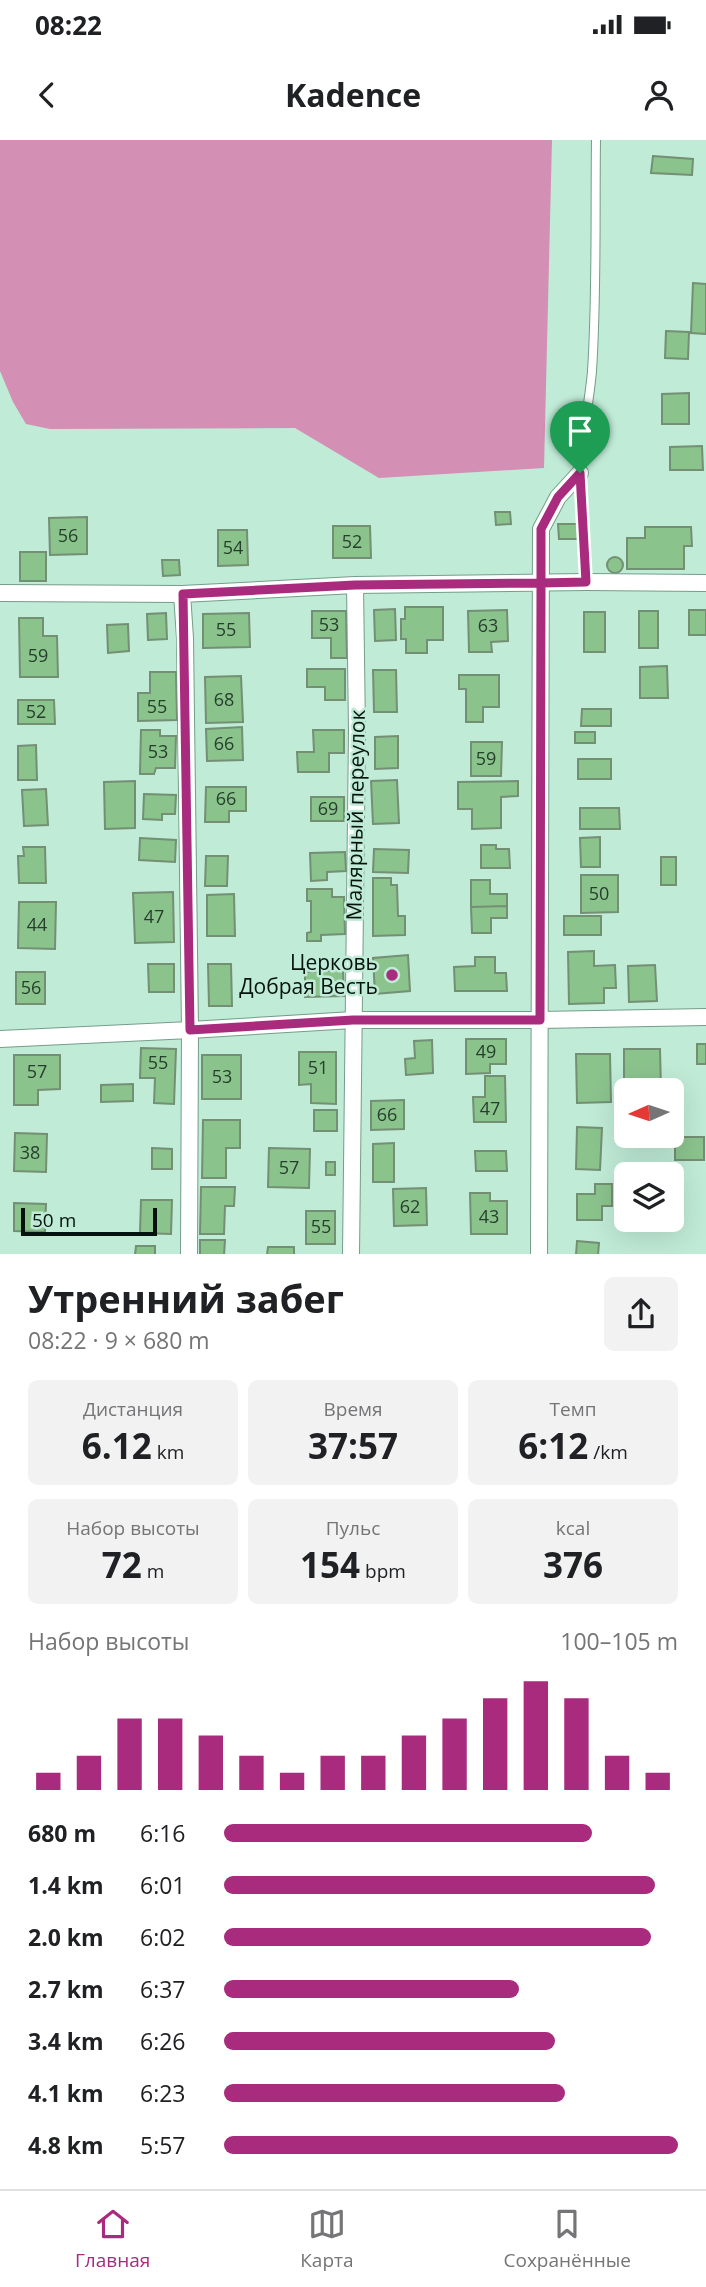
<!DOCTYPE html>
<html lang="ru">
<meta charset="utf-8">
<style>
body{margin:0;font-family:"Open Sans",sans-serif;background:#f2f2f2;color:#202124;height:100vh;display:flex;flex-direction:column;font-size:26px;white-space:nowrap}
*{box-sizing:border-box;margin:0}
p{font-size:23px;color:#757577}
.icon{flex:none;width:38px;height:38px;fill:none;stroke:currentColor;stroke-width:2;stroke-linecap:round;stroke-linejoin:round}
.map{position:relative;height:1114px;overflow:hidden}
.panel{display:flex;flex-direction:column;background:#fff;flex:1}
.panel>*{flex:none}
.needle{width:46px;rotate:267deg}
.buttons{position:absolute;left:614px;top:938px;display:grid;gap:14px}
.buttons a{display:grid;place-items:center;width:70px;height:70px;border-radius:10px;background:#fff;box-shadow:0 7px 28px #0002;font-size:35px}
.scale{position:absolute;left:21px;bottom:18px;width:136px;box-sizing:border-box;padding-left:7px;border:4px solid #04130d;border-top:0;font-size:19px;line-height:24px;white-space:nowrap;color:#04130d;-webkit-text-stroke:5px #c0ebd7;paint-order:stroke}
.pin{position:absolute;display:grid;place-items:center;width:60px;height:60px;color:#fff;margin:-72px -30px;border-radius:50% 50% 50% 0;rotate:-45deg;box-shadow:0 0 7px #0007}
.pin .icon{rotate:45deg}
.round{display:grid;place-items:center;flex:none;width:74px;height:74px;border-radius:10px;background:#f2f2f2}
.head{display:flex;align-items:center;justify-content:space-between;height:119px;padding:0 28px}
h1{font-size:38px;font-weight:700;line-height:52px}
.stats{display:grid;grid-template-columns:repeat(3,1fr);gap:10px;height:119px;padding:7px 28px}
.stats div{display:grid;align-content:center;border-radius:10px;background:#f2f2f2;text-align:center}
.stats b{font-size:35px;font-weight:700}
.stats small{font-size:19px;font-weight:400}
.stats p{font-size:19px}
.chart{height:196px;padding:14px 28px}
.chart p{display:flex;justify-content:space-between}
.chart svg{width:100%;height:126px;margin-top:7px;stroke:#a82b7d;stroke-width:6}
ul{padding:0 28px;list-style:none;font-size:23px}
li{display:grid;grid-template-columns:112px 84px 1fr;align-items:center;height:52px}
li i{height:18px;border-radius:9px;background:#a82b7d}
.status{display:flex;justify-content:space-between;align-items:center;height:49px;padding:0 35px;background:#fff;direction:ltr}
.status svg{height:19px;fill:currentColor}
header{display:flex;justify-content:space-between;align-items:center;height:91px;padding:0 28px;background:#fff;font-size:32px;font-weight:700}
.dock{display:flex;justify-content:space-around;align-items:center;height:98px;border-top:2px solid #e0e0e0;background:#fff;font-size:19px;color:#757577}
.dock a{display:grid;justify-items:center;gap:4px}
.dock .on{color:#a82b7d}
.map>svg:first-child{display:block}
.forest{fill:#d38fb4}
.building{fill:#8bc38d;stroke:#738f74;stroke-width:2}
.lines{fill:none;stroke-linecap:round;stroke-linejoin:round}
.service-casing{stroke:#749d8a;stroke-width:10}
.minor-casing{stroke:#749d8a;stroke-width:18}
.service{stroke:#fff;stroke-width:8}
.minor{stroke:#fff;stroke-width:16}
.route-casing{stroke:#fff;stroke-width:14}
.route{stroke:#a82b7d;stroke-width:9}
.poi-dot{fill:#a82b7d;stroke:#c0ebd7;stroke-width:2.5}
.labels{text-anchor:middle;stroke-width:5;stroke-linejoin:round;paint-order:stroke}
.number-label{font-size:18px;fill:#263f2d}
.street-label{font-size:21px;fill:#04130d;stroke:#c0ebd7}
.poi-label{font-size:21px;fill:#04130d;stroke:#c0ebd7;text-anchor:end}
</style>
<div class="status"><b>08:22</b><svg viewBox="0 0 49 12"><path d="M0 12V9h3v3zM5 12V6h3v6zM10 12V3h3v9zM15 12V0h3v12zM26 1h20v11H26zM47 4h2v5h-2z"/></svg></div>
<header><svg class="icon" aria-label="back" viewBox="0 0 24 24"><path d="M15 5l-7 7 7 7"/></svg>Kadence<svg class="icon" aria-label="person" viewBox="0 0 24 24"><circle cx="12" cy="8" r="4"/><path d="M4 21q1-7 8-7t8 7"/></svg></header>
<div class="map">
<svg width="706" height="1115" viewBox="0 0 706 1115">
<rect width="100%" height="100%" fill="#c0ebd7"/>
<path class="forest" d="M0,0H552L544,328L379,338L295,288L50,289L26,284L13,262L0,231Z"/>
<path class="building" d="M653,16L693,19L692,35L651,33Z
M693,143L706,144V194L691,193Z
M666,191L689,192L688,219L665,218Z
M689,253V284H662V254Z
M702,306L703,330H670V307Z
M495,372H510L511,384L496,385Z
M87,377V414L50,415L49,378Z
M558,384H579V399H559Z
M333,386H370L371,418H333Z
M645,387H691L692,406H684V429H627V398H645Z
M218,390H247L248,425L218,426Z
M20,412H46V441H20Z
M607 425a8 8 0 1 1 16 0a8 8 0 1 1-16 0Z
M162,420H179L180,435L163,436Z
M405,467H443V500H427V513H406V499H401V479H405Z
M395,469L396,500L375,501L374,470Z
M507,470L508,501L491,502L492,512H469L468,471Z
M689,470H706V495H689Z
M312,471H346L347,518H331V498H312Z
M639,471H658V508H639Z
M584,472H605V512H584Z
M166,473L167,499L148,500L147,474Z
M249,473L250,507L203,508V474Z
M19,478H43V496H57L58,537H20Z
M128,484L129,511L108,513L107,485Z
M667,526L668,558H640V527Z
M307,529H345V560H325V547H307Z
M373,530H396L397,572H374Z
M150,532H176L177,580L138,581V553H150Z
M459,535H499V567H483V582H466V549H459Z
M241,536L243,582L206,583L205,537Z
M18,560H54L55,584H18Z
M582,569H611V586H581Z
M242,587L243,620L207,621L206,589Z
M141,590H160V596H176L175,628H156L154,634H140Z
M313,590H344V613H329V632H298L297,612H314Z
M575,592H595V603H575Z
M398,596V628L375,629V597Z
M471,602H502L501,636H471Z
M36,605L37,640H18V606Z
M578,619H611V639H578Z
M397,640L399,683L373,684L371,641Z
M135,641V688L105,689L104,642Z
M518,641V656L501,657V688L472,689V669H458V642Z
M206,647H246V671H229V682H205Z
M46,649L48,685L24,686L22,650Z
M144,654L176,655L175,674H162V680L143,679Z
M311,657H344V681H311Z
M580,668H619L620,689H580Z
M600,697V727H581L580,698Z
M140,698L176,700L175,722L139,720Z
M481,705H496V709H509L510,728H481Z
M23,707H45L46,743H19L18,716H24Z
M374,709L409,710L408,733L373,732Z
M345,712L346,731L327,732V740L311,741L310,713Z
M206,716H228L227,746H205Z
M661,717H676V745H661Z
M581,735H618V772L581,773Z
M373,738H391V745H397L398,776H405V795L373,796Z
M471,740H490V754H507V766L471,767Z
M307,749H332V757H344L345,794L321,795V801H307V793L311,792V761H307Z
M173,752L174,802L135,803L133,753Z
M234,754L235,796H207V755Z
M19,762H56L55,809L18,808Z
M507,766V778H491V793H472L471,767Z
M564,776H601V795H564Z
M594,811V826L615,825L616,848H604V863L569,864L568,812Z
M408,815L410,851L375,854L373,818Z
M475,817H495V833H506L507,851H455L454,827L475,826Z
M148,824H174V852H149Z
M208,824H231L232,866H209Z
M655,825L657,861L629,862L628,826Z
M329,827H343L344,856L305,857V832L329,831Z
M16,832H45V864H16Z
M466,899H506V924H490V933L466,934Z
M432,900L433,933L406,935L405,919L415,918L414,901Z
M697,904H706V924H697Z
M141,908L176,909L174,964L154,963L155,938H140Z
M624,909H660L661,950L624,952Z
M299,912H336V964L311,963V944L299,945Z
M576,914H610L611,962L577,963Z
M14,915H60V949L38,950V965H14Z
M202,915H241V959H202Z
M485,936H505L506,982H474L473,957H485Z
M133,944V961L101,962V945Z
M404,960V989L371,990V961Z
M314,970H337V991H314Z
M203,980H240V1008H226V1038H202Z
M577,987L602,988L600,1030L576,1029Z
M15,993L47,994L46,1032L14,1031Z
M675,997H704V1020H675Z
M394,1003V1042H373V1004Z
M152,1008L172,1009V1029H152Z
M269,1008L310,1009L309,1048L268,1047Z
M475,1011H506L507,1031H476Z
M326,1022H335V1035H326Z
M595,1044H612V1066H602V1080H577V1054H595Z
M201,1047H235L234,1066H225L224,1094H200Z
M426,1048L427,1085L394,1086L393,1049Z
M470,1053H490V1061H507V1094H471Z
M141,1060H172L171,1094L140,1093Z
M14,1063L46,1064L45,1092L14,1091Z
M306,1071H335V1104H306Z
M200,1100H225L224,1115H200Z
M577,1101L599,1103L598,1115H576Z
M136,1106H155V1115H135Z
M268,1107H294V1115H267Z"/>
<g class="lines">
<g class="service-casing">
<path id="service" d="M586,442L580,333C581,299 589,266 592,231C597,155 595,77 596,0"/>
</g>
<g class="minor-casing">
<path id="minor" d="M0,453L182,454L355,445L586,442L706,443
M182,454L185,498L190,890L189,1115
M0,899L190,890L353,880H540L706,877
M351,1115L357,591L355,445
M539,1115L541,389L558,357L580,333"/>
</g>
<use href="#service" class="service"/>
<use href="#minor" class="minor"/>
</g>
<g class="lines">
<g class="route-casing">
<path id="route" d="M580,333L558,357L541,389V443L355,445L183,454L190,890L353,880H540L541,443L586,442L580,333"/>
</g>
<use href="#route" class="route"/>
</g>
<circle class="poi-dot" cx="392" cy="835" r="7"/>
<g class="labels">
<g class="number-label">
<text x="68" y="402">56</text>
<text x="352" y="408">52</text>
<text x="233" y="414">54</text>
<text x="329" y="491">53</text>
<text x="488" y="492">63</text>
<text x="226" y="496">55</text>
<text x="38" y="522">59</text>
<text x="224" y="566">68</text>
<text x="157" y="573">55</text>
<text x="36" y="578">52</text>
<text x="224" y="610">66</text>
<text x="158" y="618">53</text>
<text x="486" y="625">59</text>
<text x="226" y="665">66</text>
<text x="328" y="675">69</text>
<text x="599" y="760">50</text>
<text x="154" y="783">47</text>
<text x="37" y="791">44</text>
<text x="31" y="854">56</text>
<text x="486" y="918">49</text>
<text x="158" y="929">55</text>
<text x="318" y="934">51</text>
<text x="37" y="938">57</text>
<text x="222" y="943">53</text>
<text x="490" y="975">47</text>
<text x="387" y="981">66</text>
<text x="30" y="1019">38</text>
<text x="289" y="1034">57</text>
<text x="410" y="1073">62</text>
<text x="489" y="1083">43</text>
<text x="321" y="1093">55</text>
</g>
<g class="street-label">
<text transform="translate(356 675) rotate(-89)" y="7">Малярный переулок</text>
</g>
<g class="poi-label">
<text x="378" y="830">Церковь<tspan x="378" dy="24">Добрая Весть</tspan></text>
</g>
</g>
</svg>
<div class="buttons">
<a><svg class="needle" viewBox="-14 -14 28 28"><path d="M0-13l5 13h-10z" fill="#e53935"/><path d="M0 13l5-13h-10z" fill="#757577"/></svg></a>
<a><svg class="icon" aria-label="layers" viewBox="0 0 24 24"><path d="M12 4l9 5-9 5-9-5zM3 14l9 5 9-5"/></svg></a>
</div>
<div class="scale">50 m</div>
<div class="pin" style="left:580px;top:333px;background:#1e9e55"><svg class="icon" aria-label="arrive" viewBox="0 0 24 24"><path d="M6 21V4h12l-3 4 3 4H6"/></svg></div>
</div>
<section class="panel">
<div class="head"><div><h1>Утренний забег</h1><p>08:22 · 9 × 680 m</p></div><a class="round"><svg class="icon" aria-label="share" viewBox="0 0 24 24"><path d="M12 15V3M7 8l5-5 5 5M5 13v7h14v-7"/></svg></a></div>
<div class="stats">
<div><p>Дистанция</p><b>6.12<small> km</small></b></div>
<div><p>Время</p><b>37:57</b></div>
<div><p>Темп</p><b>6:12<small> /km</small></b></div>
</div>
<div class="stats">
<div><p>Набор высоты</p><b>72<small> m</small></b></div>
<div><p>Пульс</p><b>154<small> bpm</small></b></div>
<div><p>kcal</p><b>376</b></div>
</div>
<div class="chart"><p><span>Набор высоты</span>100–105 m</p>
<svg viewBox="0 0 160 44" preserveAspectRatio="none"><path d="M5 44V38M15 44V32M25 44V19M35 44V19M45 44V25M55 44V32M65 44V38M75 44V32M85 44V32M95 44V25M105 44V19M115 44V12M125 44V6M135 44V12M145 44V32M155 44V38"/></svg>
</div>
<ul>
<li><b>680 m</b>6:16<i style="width:81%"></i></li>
<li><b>1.4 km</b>6:01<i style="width:95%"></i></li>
<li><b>2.0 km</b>6:02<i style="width:94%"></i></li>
<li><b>2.7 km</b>6:37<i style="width:65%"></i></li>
<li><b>3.4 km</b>6:26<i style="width:73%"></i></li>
<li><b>4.1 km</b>6:23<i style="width:75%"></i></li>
<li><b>4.8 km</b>5:57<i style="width:100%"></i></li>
</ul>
</section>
<nav class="dock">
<a class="on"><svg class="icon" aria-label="home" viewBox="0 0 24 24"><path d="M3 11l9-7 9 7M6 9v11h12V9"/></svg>Главная</a>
<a><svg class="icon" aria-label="map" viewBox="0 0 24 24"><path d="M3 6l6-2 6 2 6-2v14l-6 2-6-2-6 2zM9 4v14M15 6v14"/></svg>Карта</a>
<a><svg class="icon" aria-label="saved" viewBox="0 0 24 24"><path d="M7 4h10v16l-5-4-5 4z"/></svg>Сохранённые</a>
</nav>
